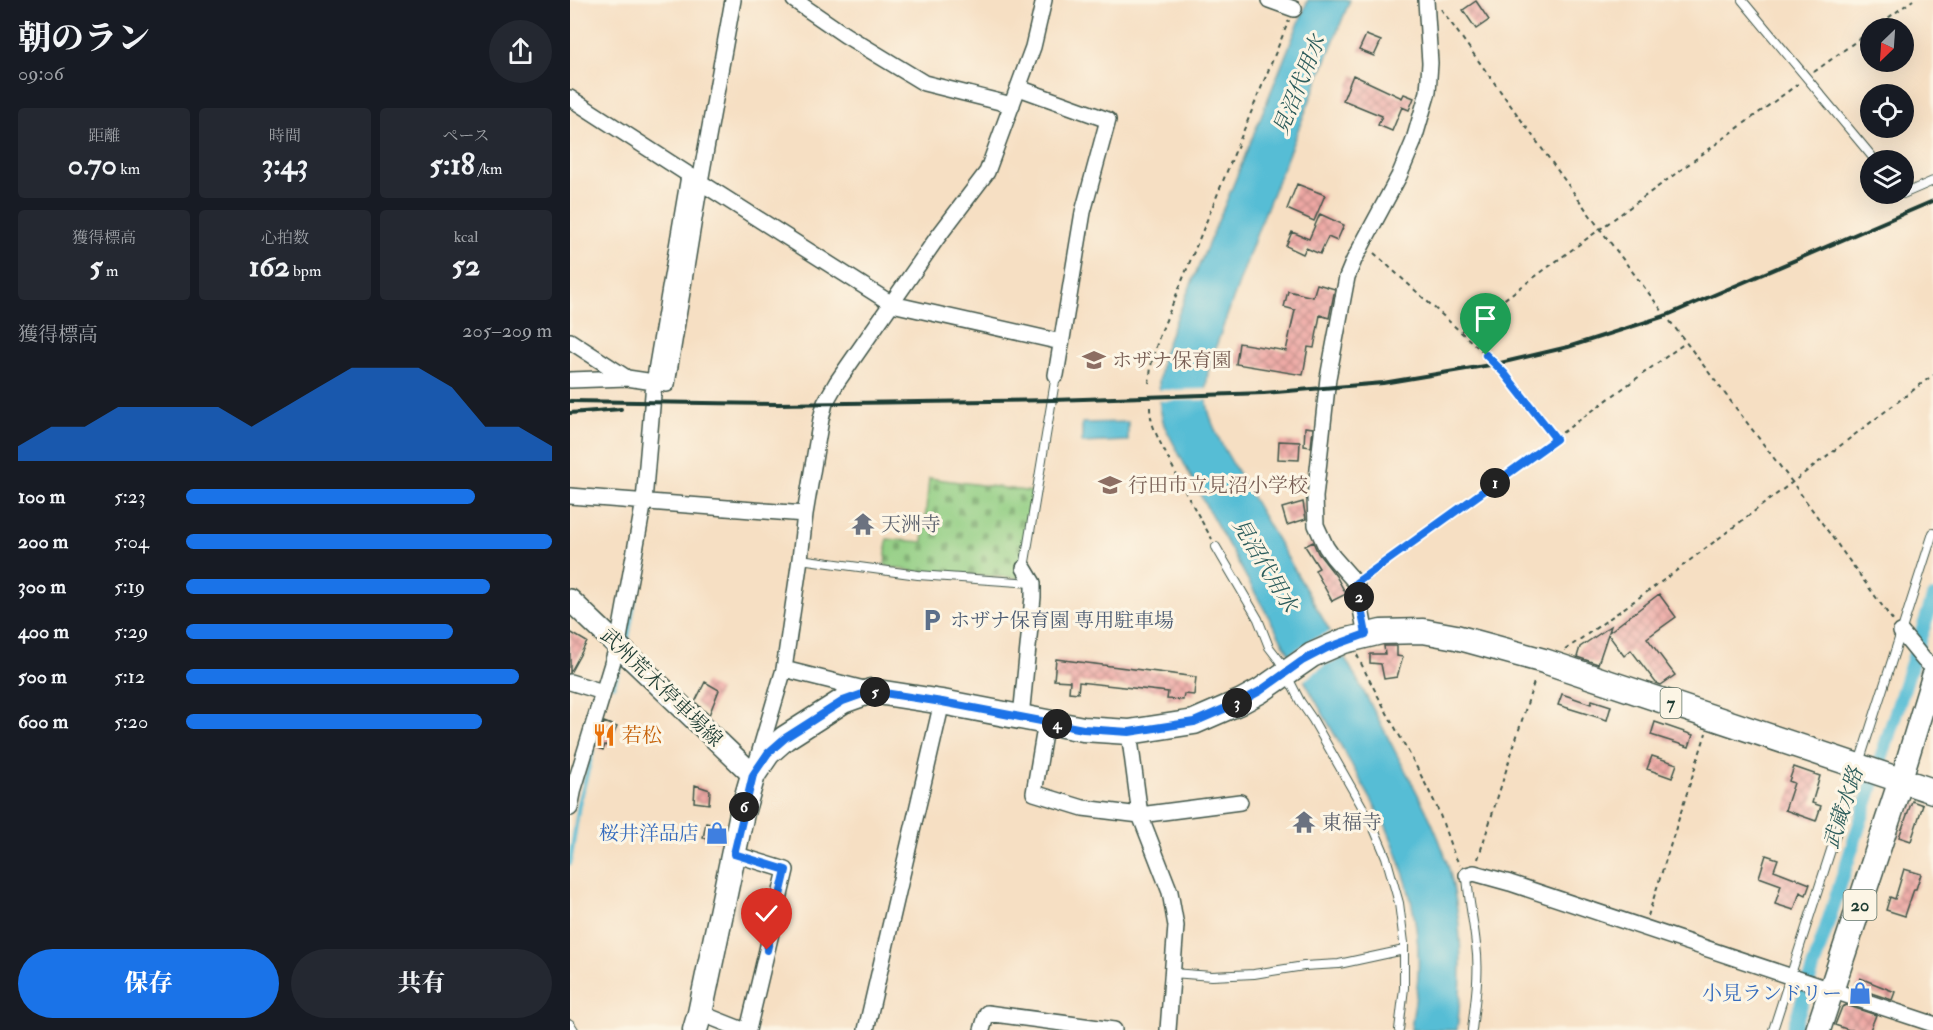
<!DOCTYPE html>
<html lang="ja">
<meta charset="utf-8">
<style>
body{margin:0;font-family:"IM FELL Double Pica","Noto Serif JP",serif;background:#242831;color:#f1f3f6;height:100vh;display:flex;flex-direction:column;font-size:22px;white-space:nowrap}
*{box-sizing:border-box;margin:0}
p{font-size:20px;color:#9ea1a6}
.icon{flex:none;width:33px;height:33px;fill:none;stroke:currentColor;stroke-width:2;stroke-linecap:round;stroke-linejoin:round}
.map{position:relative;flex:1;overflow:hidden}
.details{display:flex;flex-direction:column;background:#171b24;width:570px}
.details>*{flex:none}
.needle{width:39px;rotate:205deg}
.tools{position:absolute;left:1290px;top:18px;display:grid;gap:12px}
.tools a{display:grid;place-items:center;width:54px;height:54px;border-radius:50%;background:#171b24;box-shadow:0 6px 24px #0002;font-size:30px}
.pin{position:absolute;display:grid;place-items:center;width:51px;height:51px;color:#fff;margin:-62px -26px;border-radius:50% 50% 50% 0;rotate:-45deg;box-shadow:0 0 6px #0007}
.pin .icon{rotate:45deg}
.km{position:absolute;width:30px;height:30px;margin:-15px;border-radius:50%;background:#222;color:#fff;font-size:16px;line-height:30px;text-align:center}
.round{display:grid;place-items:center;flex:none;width:63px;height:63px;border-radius:32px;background:#242831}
.head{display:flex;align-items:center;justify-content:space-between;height:102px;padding:0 18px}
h1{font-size:33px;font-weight:800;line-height:45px}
.stats{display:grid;grid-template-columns:repeat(3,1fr);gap:9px;height:102px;padding:6px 18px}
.stats div{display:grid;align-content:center;border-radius:6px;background:#242831;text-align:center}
.stats b{font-size:30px;font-weight:800}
.stats small{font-size:16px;font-weight:400}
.stats p{font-size:16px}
.chart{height:168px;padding:12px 18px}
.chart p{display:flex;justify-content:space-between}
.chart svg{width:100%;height:108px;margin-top:6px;fill:#1a73e8;opacity:.7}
.cta{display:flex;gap:12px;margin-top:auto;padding:12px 18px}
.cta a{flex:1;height:69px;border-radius:36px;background:#1a73e8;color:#fff;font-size:24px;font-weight:800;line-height:69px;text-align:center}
.cta a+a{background:#242831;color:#f1f3f6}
ul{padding:0 18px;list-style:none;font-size:20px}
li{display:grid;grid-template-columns:96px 72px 1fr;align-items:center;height:45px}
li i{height:15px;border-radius:8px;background:#1a73e8}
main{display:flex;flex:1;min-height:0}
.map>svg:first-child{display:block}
.cemetery{fill:url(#cemetery-stones);stroke:#58865c;stroke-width:1.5}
.water{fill:#57bdd5;stroke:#3b7d84;stroke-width:1.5}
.pier{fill:#f6dfc3}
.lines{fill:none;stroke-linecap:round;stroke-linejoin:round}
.stream{stroke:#57bdd5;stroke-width:4}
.canal{stroke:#57bdd5;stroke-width:14}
.building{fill:url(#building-cross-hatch)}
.service-casing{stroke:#3f5549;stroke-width:10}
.minor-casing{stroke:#3f5549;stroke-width:18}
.secondary-casing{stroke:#3f5549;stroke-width:24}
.primary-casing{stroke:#3f5549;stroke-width:27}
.path{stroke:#3f5549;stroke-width:2;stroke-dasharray:4.5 4.5;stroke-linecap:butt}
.service{stroke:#fff;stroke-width:8}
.minor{stroke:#fff;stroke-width:15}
.secondary{stroke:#fff;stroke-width:21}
.primary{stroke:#fff;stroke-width:24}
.rail{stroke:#1f3d34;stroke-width:4}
.route-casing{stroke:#fff;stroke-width:12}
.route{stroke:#1a73e8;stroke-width:8}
.labels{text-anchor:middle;stroke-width:6;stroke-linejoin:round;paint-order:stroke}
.shield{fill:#fcf5e5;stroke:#617469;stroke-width:1.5}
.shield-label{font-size:18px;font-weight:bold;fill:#1f3d34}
.education-label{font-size:20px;fill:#785e54;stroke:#fcf5e5;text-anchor:start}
.worship-label{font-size:20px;fill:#5b616d;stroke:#fcf5e5;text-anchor:start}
.service-label{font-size:20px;fill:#4e5e75;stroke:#fcf5e5;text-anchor:start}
.street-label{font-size:20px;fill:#1f3d34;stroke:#fcf5e5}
.food-label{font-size:20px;fill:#c56008;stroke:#fcf5e5;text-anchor:start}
.shop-label{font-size:20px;fill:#366cbe;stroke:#fcf5e5;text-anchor:end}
.water-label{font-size:21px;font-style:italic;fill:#2d5d5c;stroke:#fcf5e5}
</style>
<main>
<section class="details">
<div class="head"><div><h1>朝のラン</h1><p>09:06</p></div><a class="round"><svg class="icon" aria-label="share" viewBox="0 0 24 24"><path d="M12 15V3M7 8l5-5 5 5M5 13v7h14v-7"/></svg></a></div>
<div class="stats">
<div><p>距離</p><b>0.70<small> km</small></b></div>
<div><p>時間</p><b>3:43</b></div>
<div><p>ペース</p><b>5:18<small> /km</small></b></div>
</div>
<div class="stats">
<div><p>獲得標高</p><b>5<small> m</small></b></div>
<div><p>心拍数</p><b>162<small> bpm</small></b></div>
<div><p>kcal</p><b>52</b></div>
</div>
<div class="chart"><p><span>獲得標高</span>205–209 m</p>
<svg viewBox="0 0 160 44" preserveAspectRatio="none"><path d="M0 44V38L10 30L20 30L30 22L40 22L50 22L60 22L70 30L80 22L90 14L100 6L110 6L120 6L130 14L140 30L150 30L160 38V44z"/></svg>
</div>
<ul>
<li><b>100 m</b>5:23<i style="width:79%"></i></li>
<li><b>200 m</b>5:04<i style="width:100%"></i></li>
<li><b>300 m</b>5:19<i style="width:83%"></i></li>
<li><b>400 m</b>5:29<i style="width:73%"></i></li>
<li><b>500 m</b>5:12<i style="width:91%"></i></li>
<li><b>600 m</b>5:20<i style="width:81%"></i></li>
</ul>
<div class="cta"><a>保存</a><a>共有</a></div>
</section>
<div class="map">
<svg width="1363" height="1030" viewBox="0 0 1363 1030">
<defs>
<pattern id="cemetery-stones" width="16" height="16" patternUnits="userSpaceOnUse" patternTransform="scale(1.5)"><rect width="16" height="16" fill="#92ce83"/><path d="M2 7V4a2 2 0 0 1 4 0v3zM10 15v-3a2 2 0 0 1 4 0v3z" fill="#77a86c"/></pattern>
<pattern id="building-cross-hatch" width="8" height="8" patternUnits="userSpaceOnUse" patternTransform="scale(1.5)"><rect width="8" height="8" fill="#eea8a4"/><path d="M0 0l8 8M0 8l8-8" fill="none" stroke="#c08a86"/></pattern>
</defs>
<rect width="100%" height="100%" fill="#fcf5e5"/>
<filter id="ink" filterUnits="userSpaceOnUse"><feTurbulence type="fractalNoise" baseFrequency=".0167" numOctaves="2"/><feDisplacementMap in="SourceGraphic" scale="12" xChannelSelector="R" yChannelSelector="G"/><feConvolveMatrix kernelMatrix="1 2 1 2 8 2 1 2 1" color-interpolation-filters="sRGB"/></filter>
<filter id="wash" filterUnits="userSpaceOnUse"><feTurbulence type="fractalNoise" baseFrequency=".008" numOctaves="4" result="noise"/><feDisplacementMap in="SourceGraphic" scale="24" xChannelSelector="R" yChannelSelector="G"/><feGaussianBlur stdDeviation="1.35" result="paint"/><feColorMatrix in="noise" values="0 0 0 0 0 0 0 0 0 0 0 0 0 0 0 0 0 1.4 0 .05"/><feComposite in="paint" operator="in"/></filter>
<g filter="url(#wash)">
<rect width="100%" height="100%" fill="#f6dfc3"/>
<path class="cemetery" d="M359,478L463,492L450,578L348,572L315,566L317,539L353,542Z"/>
<path class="water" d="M738,0H780L688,230L640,363C632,396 637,415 652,445C710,547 773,648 826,753C848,795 872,835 882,881C893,930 893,980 887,1030H841C843,1012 847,993 848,975C851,923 836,873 816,826L634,502L594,425L590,408L589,382L592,357L602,329L662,188Z
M558,422V441L512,443V423Z"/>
<path class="pier" d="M639,389V400L587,401L586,390Z
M762,631L777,656L755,665L732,682L717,656L743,639Z"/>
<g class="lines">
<path class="stream" d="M82,499L83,479
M57,644L81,506
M43,686L53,660
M0,864L9,804L23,751"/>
<path class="canal" d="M1223,1030L1363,598"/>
</g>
<g id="blocks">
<path class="building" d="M906,1L919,20L906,29L893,10Z
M796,35L811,41L804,56L789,50Z
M783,75L832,98L834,94L844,98L839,110L832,107L822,131L808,125L812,116L773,100Z
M727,184L755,195L744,221L717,209Z
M750,214L774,225L767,241L758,237L750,254L736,248L733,254L716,246L722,232L739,239Z
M747,284L765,289L759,318L750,315L744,348L738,347L733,375L666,364L669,343L716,351L725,310L714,307L718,291L743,297Z
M735,427L743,428L741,447L734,446Z
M709,441L730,442L729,460L708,459Z
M733,502L736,519L717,525L712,508Z
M743,542L748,553L766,576L776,594L762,601L745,570L749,568L735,546Z
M1089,594L1106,617L1077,638L1105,675L1091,685L1086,683L1061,650L1054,656L1038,634L1028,664L1007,657L1010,647L1041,626L1039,632Z
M0,632L17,642L0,673Z
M814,646H827V656L833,657L827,677L814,679L811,664L800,663V654H815Z
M486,659L626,677L624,695L614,694L613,700L597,699L598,692L509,682L508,693L499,692L500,681L484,680Z
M135,682L149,690L139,715L125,702Z
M992,694L1021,704L1022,700L1041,706L1037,720L988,705Z
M34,722L47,727L38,746L35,745L33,750L27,747Z
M1085,722L1123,735L1119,747L1081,735Z
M1082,756L1107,764L1102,778L1077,769Z
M1224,767L1250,776L1242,803L1251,806L1246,821L1215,810L1224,783L1219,781Z
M125,785L140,790L139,804L124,802Z
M1342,801L1353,805L1341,841L1329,837Z
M136,823L155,827L151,842L133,838Z
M1196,855L1208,859L1204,870L1240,884L1236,895L1230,892L1224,910L1205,904L1211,885L1189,877Z
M1334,869L1351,874L1346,889H1344L1335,916L1316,910L1320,897L1325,899Z
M1290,978L1325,992L1322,1000L1286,988Z
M1276,1005L1306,1015L1300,1030H1279L1265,1025L1272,1007Z"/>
</g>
</g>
<g filter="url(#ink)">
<use href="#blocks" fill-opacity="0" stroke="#3f5549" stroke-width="1.5"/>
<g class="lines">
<g class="service-casing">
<path id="service" d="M1172,0L1305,160
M1333,194L1363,181
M646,547L688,619L699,647L709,660L730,701L743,720L802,824L816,857L829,903L834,943V988L829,1030
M230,559L348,575L461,583
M454,568L486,375
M897,875C898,899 904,922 906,945C910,973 905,1002 902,1030
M602,973L642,976L684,974L734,966L769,964L834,950
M0,1024L4,1030
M1203,1030L1363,533"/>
</g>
<g class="minor-casing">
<path id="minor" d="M224,0L275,35L354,83L442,105
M699,0L724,9
M449,88L538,120L513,212L486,375
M0,98L130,182L322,304L491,342
M0,341L57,378L97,384L130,182L163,0
M0,380L57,378
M0,496L235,514
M1331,632L1354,660L1363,667
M796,635L786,583L763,557L756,547L746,525L745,497L758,378L777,277L784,260L829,176L843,143L858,92L860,63L856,0
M214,669L298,690
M0,682L33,692
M451,717L463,597V583L454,568
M476,722L464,793L513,808L570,815L670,802
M559,732L570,815L600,892L606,926L598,1030
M187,761L214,669L230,559L235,514L251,419L255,403L267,382L367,238L417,172L463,47L474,0
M0,808L4,788L48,644L74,501L84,383L119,176
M164,854L216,870L178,1030
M897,875L904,873L940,883L1363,1024
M130,1013L173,1030
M296,1030L372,702
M412,1030L417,1013L544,1030"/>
</g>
<g class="secondary-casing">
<path id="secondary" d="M0,600L183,775
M1331,780L1363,675"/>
</g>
<g class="primary-casing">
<path id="primary" d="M125,1030L130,1013L172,813L183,775L198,753L215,738L273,701L301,691L372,702L513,729L559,732L624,722L670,702L690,691L742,655L774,641L811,632L853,631L886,637L974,661L1363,791
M1248,1030L1331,780"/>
</g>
<path class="path" d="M871,9L1030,229L1222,482L1324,622
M1304,28L1343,0
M1244,72L1300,31
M804,253L926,364L986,439
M891,331L1228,84
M579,383L582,360L589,337L719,20
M580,407C580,425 589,440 597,456C611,484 626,512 642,539
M796,576L1115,343
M995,650L1098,577L1363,375
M787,655C811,705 840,752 864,801C874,821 879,848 890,865
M908,859L965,679
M1078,916L1136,733"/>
<use href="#service" class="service"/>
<use href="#minor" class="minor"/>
<use href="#secondary" class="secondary"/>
<use href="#primary" class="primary"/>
<path class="rail" d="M0,401L207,404L483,400L694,393L813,383L926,364L998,347L1095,316L1363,201
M0,413L51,409"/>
</g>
</g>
<g class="lines" filter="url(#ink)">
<g class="route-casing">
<path id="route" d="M197,950L216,870L164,854L183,775L198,753L215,738L273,701L301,691L372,702L513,729L559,732L624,722L670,702L690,691L732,661L757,648L796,634L786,583L986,439L934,373L916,355"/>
</g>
<use href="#route" class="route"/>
</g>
<defs>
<g id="school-bare" transform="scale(1.8)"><path d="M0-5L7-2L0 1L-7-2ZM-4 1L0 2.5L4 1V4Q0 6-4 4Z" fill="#8d6e63" stroke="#fcf5e5" stroke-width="2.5" paint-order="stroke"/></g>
<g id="temple-bare" transform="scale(1.8)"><path d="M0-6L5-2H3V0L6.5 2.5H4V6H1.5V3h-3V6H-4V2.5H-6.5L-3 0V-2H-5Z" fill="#6b7280" stroke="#fcf5e5" stroke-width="2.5" paint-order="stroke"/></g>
<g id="parking-bare" transform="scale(1.8)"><path d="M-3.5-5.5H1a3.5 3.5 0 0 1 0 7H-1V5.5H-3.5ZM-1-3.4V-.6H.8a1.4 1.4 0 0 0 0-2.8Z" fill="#5c6f8a" stroke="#fcf5e5" stroke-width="2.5" paint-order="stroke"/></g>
<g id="restaurant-bare" transform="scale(1.8)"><path d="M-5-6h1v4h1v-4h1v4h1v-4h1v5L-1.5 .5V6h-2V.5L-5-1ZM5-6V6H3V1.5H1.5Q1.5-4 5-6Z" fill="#e8710a" stroke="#fcf5e5" stroke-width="2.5" paint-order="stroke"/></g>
<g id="shop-bare" transform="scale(1.8)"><path d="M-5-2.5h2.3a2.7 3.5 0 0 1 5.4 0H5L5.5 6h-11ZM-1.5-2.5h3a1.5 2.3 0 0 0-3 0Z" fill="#3f7fe0" stroke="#fcf5e5" stroke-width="2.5" paint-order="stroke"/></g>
</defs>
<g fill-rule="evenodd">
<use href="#school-bare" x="524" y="360"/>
<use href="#school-bare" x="540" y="485"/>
<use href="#temple-bare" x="293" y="524"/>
<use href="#parking-bare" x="362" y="620"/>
<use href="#restaurant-bare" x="34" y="735"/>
<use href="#temple-bare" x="734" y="822"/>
<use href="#shop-bare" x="147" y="833"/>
<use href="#shop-bare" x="1290" y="993"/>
</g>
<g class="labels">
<g class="shield">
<rect x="1090.5" y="688" width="21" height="30" rx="4.5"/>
<rect x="1273.5" y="890" width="33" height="30" rx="4.5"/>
</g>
<g class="shield-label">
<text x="1101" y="709">7</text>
<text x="1290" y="911">20</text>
</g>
<g class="education-label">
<text x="542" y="367">ホザナ保育園</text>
<text x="558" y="492">行田市立見沼小学校</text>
</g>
<g class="worship-label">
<text x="311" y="531">天洲寺</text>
<text x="752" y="829">東福寺</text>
</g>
<g class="service-label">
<text x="380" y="627">ホザナ保育園 専用駐車場</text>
</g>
<g class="street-label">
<text transform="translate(92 687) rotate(44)" y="7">武州荒木停車場線</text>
</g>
<g class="food-label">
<text x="52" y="742">若松</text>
</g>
<g class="shop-label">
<text x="129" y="840">桜井洋品店</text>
<text x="1272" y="1000">小見ランドリー</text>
</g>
<g class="water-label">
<text transform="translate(729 85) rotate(-68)" y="7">見沼代用水</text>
<text transform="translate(695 565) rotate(59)" y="7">見沼代用水</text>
<text transform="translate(1273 808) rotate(-72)" y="7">武蔵水路</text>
</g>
</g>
</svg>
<div class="tools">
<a><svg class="needle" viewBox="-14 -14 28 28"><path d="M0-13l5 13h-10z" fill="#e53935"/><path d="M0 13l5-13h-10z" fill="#9ea1a6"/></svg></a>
<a><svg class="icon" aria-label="locate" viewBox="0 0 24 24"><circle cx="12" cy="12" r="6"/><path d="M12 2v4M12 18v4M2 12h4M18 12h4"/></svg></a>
<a><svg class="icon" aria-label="layers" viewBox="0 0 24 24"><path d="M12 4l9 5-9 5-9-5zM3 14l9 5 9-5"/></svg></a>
</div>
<div class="pin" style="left:916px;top:355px;background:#1e9e55"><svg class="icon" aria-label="arrive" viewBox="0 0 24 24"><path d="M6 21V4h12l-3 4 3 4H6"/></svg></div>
<div class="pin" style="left:197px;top:950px;background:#d93025"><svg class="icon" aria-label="check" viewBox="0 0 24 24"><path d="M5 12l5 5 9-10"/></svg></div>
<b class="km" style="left:925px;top:483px">1</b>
<b class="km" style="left:789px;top:597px">2</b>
<b class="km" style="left:667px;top:703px">3</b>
<b class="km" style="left:487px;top:724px">4</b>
<b class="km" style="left:305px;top:692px">5</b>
<b class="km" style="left:174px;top:807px">6</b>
</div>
</main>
